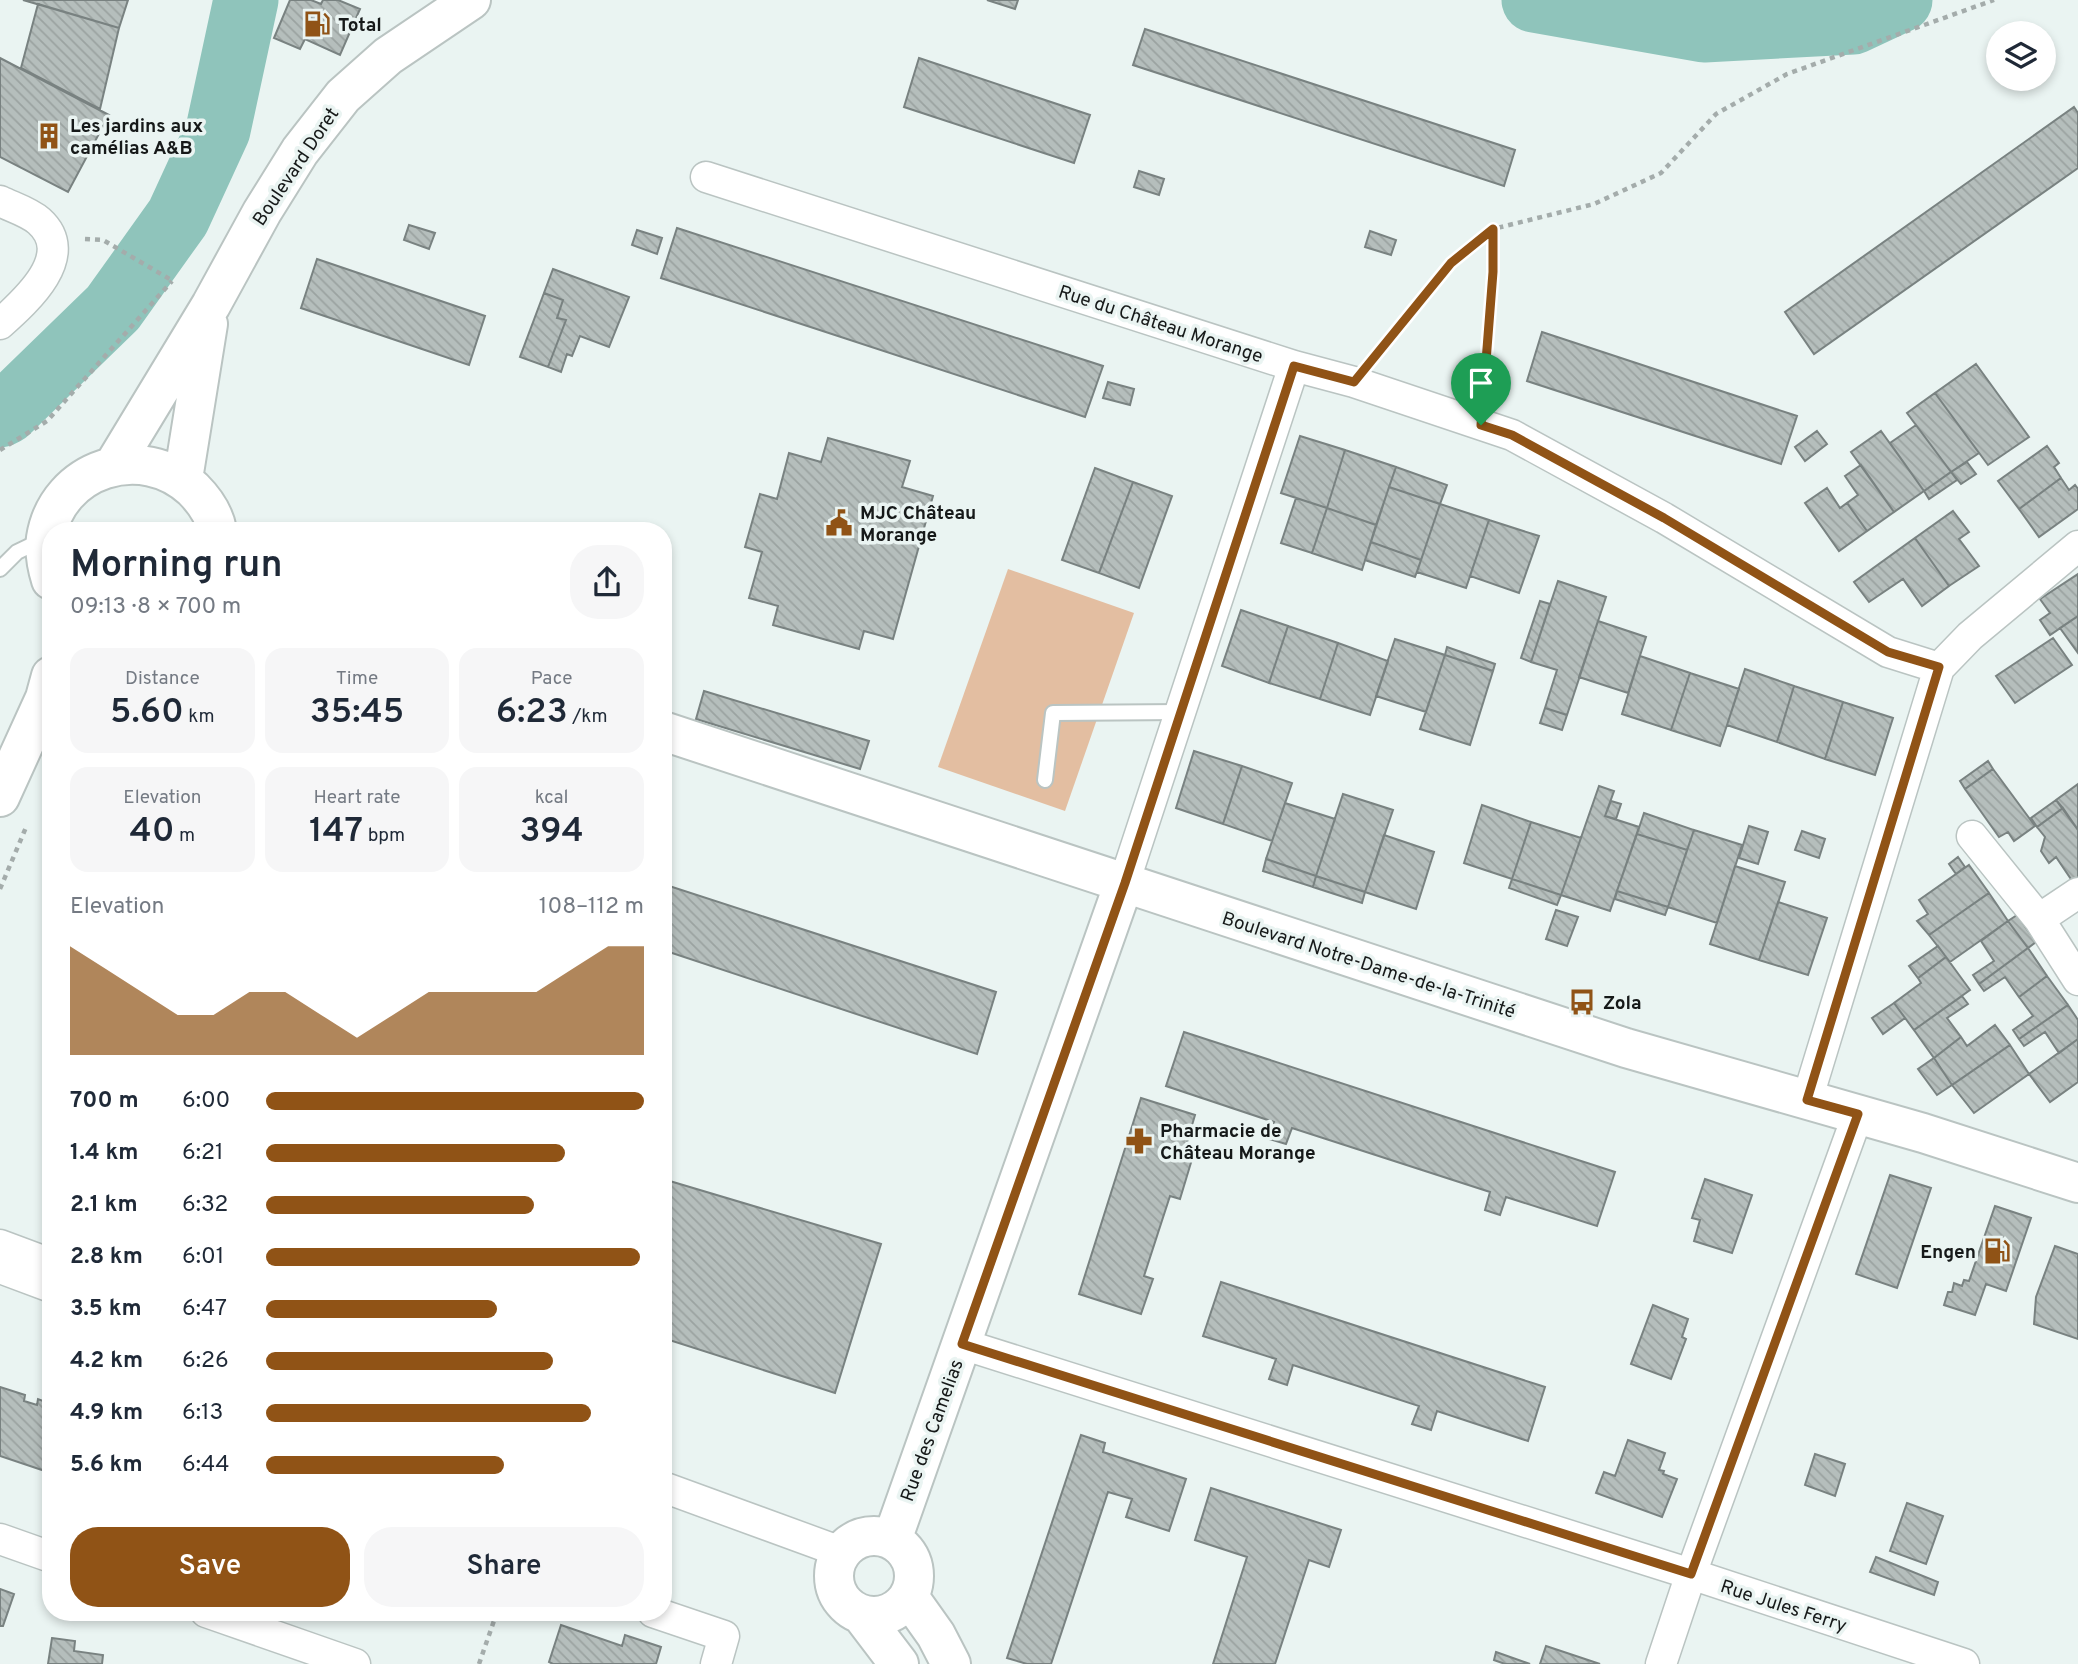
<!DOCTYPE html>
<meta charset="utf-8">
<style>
body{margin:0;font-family:Overpass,sans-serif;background:#f6f6f7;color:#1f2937;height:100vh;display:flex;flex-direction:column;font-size:26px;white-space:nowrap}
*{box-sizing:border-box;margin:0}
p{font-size:23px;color:#747a83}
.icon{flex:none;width:38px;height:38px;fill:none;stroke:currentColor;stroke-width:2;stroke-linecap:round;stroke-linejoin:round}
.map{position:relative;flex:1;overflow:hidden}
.side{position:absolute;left:42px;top:522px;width:630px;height:1099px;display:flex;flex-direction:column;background:#fff;border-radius:28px;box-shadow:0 4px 10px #0003}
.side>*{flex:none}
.buttons{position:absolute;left:1986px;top:21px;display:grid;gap:14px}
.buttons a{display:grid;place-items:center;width:70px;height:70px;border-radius:50%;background:#fff;box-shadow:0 4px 10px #0003;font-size:35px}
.pin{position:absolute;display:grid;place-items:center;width:60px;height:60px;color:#fff;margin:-72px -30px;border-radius:50% 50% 50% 0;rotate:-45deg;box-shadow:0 0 7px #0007}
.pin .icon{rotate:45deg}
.round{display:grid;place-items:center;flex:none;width:74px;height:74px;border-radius:28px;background:#f6f6f7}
.summary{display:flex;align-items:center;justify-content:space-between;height:119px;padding:0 28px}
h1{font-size:38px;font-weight:600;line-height:52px}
.metrics{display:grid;grid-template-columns:repeat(3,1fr);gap:10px;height:119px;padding:7px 28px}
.metrics div{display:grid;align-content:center;border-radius:18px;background:#f6f6f7;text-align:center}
.metrics b{font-size:35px;font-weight:600}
.metrics small{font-size:19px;font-weight:400}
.metrics p{font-size:19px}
.chart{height:196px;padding:14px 28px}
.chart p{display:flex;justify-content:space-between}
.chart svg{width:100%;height:126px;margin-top:7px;fill:#905316;opacity:.7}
.action{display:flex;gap:14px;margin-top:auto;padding:14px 28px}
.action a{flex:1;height:80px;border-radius:28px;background:#905316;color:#fff;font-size:28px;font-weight:600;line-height:80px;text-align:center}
.action a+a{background:#f6f6f7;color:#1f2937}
ul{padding:0 28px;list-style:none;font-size:23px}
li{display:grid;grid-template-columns:112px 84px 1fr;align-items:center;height:52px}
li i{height:18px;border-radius:9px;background:#905316}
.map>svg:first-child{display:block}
.green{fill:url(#green-dots)}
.pitch{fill:#e3bea1}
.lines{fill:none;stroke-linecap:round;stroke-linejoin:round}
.river{stroke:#8fc4bb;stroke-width:65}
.building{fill:url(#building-back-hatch);stroke:#798281;stroke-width:2}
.lane-casing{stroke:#bac4c2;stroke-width:18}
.street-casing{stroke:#bac4c2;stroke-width:33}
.secondary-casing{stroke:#bac4c2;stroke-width:42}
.path{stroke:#a4acab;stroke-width:4.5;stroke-dasharray:5 5;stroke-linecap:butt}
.lane{stroke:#fff;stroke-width:14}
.street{stroke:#fff;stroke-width:30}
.secondary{stroke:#fff;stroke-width:38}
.route-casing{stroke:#fff;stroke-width:14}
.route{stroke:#905316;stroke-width:9}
.labels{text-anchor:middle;stroke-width:7;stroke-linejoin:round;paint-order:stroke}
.poi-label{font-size:19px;font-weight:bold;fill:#161919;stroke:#eaf4f2;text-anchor:start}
.street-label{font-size:19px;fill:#161919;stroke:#eaf4f2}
</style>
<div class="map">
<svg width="2078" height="1664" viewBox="0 0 2078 1664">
<defs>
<pattern id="green-dots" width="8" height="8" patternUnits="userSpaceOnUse" patternTransform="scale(1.75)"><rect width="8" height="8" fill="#e3bea1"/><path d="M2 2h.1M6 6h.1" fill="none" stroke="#c2a38a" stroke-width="1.8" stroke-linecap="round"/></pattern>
<pattern id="building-back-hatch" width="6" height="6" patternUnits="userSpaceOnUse" patternTransform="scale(1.75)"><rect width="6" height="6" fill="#b5bebc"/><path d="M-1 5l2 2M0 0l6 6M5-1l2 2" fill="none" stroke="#9ba3a1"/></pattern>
</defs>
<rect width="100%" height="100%" fill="#eaf4f2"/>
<path class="green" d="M1534,0H1900L1853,22L1704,30Z"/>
<path class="pitch" d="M1008,569L1134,613L1065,811L938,767Z"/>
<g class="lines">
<path class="river" d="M1534,0L1704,30L1853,22L1900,0
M0,415L6,412L113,308L178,217L218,130L246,0"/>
</g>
<path class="building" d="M23,0H128L119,28Z
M290,0H311L321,4L323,0H338L360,9L340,55L305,39L300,49L274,38Z
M987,0H1018L1015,9Z
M38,4L119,28L100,109L21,68Z
M1145,29L1515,150L1504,186L1133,65Z
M0,58L109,115L68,192L0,157Z
M919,58L1090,115L1074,163L904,107Z
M2074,107L2078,113V168L1814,354L1785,312Z
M1139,171L1164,179L1159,195L1134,187Z
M409,225L435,233L429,249L404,240Z
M677,228L1103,366L1085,417L661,278Z
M637,230L662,238L657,254L632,245Z
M1370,231L1396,240L1391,255L1365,247Z
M317,259L485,316L469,365L301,308Z
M553,269L629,297L609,347L580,336L572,356L567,354L561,372L548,367L566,320L557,318L563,300L544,293Z
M544,293L563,300L557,318L566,320L548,367L520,357Z
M1542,332L1797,416L1781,464L1527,381Z
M1976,364L2029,437L1988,465L1935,393Z
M1108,382L1134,389L1130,405L1103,398Z
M1935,393L1979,453L1951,472L1907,413Z
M1916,425L1951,472L1924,491L1890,443Z
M1817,431L1827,444L1805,461L1795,447Z
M1881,431L1924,491L1894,512L1851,452Z
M1300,436L1345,450L1327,508L1281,493Z
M828,438L910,461L902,487L933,496L893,639L864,631L859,649L773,625L778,606L749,598L762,552L745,547L760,494L777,499L789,453L821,462Z
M2047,446L2059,463L2054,467L2061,478L2019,509L1998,481Z
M1345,450L1396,467L1376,525L1327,508Z
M1967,462L1976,474L1961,484L1951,472Z
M1861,465L1894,512L1867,531L1847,503L1858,495L1845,476Z
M1396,467L1447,485L1440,504L1389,487Z
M1095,468L1133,482L1099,573L1062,560Z
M1951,472L1957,480L1929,499L1924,491Z
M2061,478L2069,490L2075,485L2078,489V509L2039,537L2019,509Z
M1133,482L1172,496L1139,588L1099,573Z
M1389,487L1440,504L1421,560L1371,542Z
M1827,488L1840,508L1847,503L1867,531L1839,551L1805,503Z
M1296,498L1327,508L1312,553L1281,543Z
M1440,504L1489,520L1466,588L1417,572Z
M1327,508L1376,525L1362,570L1312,553Z
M1953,511L1969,532L1959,539L1979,566L1949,586L1915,538Z
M1489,520L1539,536L1519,593L1470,576Z
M1915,538L1949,586L1922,606L1903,579L1869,602L1854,582Z
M1371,542L1421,560L1415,577L1365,560Z
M2078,574V616L2050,635L2040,620L2050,613L2040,599Z
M1558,581L1606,597L1567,715L1545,708L1557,670L1531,662Z
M1540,601L1550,604L1531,662L1521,658Z
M1241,610L1288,626L1269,683L1222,666Z
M2078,616V653L2060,628Z
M1598,621L1646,637L1628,693L1579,677Z
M1288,626L1338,643L1320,699L1269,683Z
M2053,638L2072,665L2015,703L1996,676Z
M1395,639L1445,655L1426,712L1376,696Z
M1338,643L1388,661L1370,715L1320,699Z
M1447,647L1495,664L1493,671L1445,655Z
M1445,655L1493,671L1470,745L1420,729Z
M1640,656L1690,673L1671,730L1622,714Z
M1745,669L1794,686L1777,742L1727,725Z
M1690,673L1739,689L1720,746L1671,730Z
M1794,686L1843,702L1825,759L1777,742Z
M704,691L869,741L860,769L696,719Z
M1843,702L1893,718L1875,775L1825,759Z
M1545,708L1567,715L1562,730L1540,723Z
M1194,751L1242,766L1223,824L1176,808Z
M1988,761L1993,769L1965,789L1960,781Z
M1242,766L1292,783L1272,841L1223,824Z
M1993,769L2035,826L2014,841L2008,832L1999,837L1965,789Z
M2078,784V830L2056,800Z
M1599,786L1614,791L1605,816L1639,827L1610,911L1561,895Z
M1343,794L1393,810L1365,892L1316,876Z
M2056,800L2063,808L2037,827L2031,818Z
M1611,801L1621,804L1616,819L1605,816Z
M1285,803L1335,819L1316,876L1266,859Z
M1482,805L1531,822L1512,879L1464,863Z
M2063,808L2078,830V883L2075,885L2056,857L2049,863L2041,851L2045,837L2037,827Z
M1644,813L1694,830L1687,850L1637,834Z
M1531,822L1581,838L1561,895L1512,879Z
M1749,826L1768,832L1758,864L1739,858Z
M1694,830L1742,845L1717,923L1668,907Z
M1802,831L1825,839L1819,858L1795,850Z
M1637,834L1687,850L1668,907L1617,891Z
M1384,835L1434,852L1416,909L1365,892Z
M1958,857L1965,867L1956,874L1949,864Z
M1266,859L1316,876L1313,887L1263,871Z
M1969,865L1989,893L1929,935L1917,921L1928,914L1919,900Z
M1735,866L1785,882L1759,960L1710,944Z
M1316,876L1365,892L1362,903L1313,887Z
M1512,879L1561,895L1557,905L1509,888Z
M663,884L996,992L977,1054L663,950Z
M1617,891L1668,907L1665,915L1615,899Z
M1989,893L2008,921L1950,962L1929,935Z
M1778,902L1827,918L1808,975L1759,960Z
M1556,910L1578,917L1567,946L1546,939Z
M2017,915L2036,942L2028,948L2008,921Z
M2008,921L2028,948L1979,984L1973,975L1994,961L1981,941Z
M1938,946L1946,957L1918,978L1909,966Z
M2028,948L2047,976L2019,997L2005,977L1984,991L1979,984Z
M1946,957L1970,990L1914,1030L1894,1003L1921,983L1918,978Z
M2047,976L2068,1005L2019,1039L2013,1030L2033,1016L2019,997Z
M1962,996L1968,1004L1947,1018L1961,1037L1934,1058L1914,1030Z
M1894,1003L1905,1018L1883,1034L1872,1018Z
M2068,1005L2078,1020V1039L2059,1053L2045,1032L2024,1046L2019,1039Z
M1995,1025L2010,1045L1952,1085L1934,1058L1961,1037L1967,1046Z
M1184,1032L1615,1172L1597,1226L1506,1197L1500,1215L1485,1210L1490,1192L1292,1128L1286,1144L1269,1139L1274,1122L1166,1086Z
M2078,1039V1082L2050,1102L2029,1074Z
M2010,1045L2029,1074L1974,1113L1952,1085Z
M1934,1058L1952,1085L1937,1095L1918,1069Z
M1141,1098L1195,1115L1184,1153L1193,1156L1180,1199L1170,1196L1144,1276L1153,1279L1141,1314L1079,1294Z
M1890,1175L1931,1188L1897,1288L1856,1274Z
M663,1179L881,1244L835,1393L663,1338Z
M1705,1179L1752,1195L1732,1253L1694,1241L1700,1220L1692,1218Z
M1995,1206L2031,1218L2006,1291L1986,1284L1975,1315L1944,1305L1948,1292H1952L1954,1283L1962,1286L1964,1280L1969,1281Z
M2055,1246L2078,1254V1339L2034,1324L2036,1297Z
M1221,1282L1545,1387L1528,1441L1437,1411L1431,1430L1412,1424L1419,1406L1293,1365L1287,1385L1269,1379L1276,1359L1203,1336Z
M1653,1305L1688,1319L1682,1337L1686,1339L1671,1379L1631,1364Z
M0,1387L25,1395L24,1401L37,1405L38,1399L51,1404V1473L0,1456Z
M1081,1435L1105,1443L1103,1452L1186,1479L1169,1531L1126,1517L1132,1499L1108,1492L1051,1664H1027L1007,1658Z
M1628,1440L1665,1453L1659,1470L1664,1471L1663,1474L1677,1479L1662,1517L1596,1493L1604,1472L1615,1476Z
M1815,1454L1845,1464L1835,1496L1805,1485Z
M1211,1488L1341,1530L1329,1567L1309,1560L1275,1664H1213L1247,1557L1195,1540Z
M1907,1503L1943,1516L1926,1564L1890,1551Z
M1876,1557L1938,1582L1934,1595L1870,1572Z
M0,1589L14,1594L3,1626H0Z
M561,1625L622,1646L625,1635L661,1647L656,1664H553L549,1662Z
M52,1638L75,1641L74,1651L103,1655L102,1664H48Z
M1546,1646L1600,1664H1540Z
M1496,1652L1530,1664H1505L1494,1660Z"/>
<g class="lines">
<g class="lane-casing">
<path id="lane" d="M0,569L17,552L42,540
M1045,780L1053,713L1181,712"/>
</g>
<g class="street-casing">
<path id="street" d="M706,177L1294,366L1354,382L1512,435L1664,518L1888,652L1939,668
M0,201C12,207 29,212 39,221C77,255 27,300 0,324
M1972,836L2039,919L2078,980
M1124,883L1294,366
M2039,919L2078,893
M1807,1100L1939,668L1970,636L2078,546
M0,1245L51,1264
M0,1268L51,1287
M962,1344L1691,1574L1964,1664
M663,1487L841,1552
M0,1539L51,1557
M206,1612L355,1664
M653,1612L724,1636L716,1664
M1661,1664L1691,1574L1858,1114"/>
</g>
<g class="secondary-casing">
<path id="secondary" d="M114,465L211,305L262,212L300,151L343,96L388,56L471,0
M183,479L208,324
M51,580C47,567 44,552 46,538C57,468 142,441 193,489C204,500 214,514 217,530
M663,731L1626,1048L1923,1133L2078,1183
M0,797L45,698L51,676
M834 1576a40 40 0 1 1 80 0a40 40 0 1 1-80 0Z
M892,1540L1124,883
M909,1597L936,1635L951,1664
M861,1614L899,1664"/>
</g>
<path class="path" d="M85,239L103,240L173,281
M1375,356L1451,263L1493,230
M1483,393L1493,272V229L1594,204L1661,173L1716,114L1787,74L1994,0
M0,450L47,421L172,281
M0,889L27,825
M479,1664L497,1612"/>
<use href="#lane" class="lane"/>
<use href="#street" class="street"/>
<use href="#secondary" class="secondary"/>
</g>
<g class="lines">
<g class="route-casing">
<path id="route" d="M1493,229V272L1481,425L1512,435L1664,518L1888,652L1939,667L1807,1100L1858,1114L1691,1574L962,1344L1125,883L1294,366L1354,382L1451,263Z"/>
</g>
<use href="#route" class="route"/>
</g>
<defs>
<g id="fuel-bare" transform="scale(2.1)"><path d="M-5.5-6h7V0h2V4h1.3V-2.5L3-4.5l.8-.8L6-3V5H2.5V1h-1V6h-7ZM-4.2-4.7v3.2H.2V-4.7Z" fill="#905316" stroke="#eaf4f2" stroke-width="2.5" paint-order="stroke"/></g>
<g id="building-bare" transform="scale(2.1)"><path d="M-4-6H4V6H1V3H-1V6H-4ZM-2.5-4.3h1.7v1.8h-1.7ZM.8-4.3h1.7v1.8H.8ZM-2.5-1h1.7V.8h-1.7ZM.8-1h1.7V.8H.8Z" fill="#905316" stroke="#eaf4f2" stroke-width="2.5" paint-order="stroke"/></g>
<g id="civic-bare" transform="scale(2.1)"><path d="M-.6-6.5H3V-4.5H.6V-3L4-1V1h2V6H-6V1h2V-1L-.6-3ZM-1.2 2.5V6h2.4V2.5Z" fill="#905316" stroke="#eaf4f2" stroke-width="2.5" paint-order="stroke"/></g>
<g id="bus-bare" transform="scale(2.1)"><path d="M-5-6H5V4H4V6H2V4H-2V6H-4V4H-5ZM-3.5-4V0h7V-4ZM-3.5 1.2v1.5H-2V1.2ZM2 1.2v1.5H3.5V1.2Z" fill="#905316" stroke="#eaf4f2" stroke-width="2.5" paint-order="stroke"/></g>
<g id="pharmacy-bare" transform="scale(2.1)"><path d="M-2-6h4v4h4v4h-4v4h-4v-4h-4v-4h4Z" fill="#905316" stroke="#eaf4f2" stroke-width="2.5" paint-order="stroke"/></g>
</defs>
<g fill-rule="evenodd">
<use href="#fuel-bare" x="317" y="24"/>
<use href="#building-bare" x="49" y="136"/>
<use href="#civic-bare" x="839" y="523"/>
<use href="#bus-bare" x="1582" y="1002"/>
<use href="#pharmacy-bare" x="1139" y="1141"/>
<use href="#fuel-bare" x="1997" y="1251"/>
</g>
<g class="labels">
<g class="poi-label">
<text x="338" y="31">Total</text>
<text x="70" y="132">Les jardins aux<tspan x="70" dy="22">camélias A&amp;B</tspan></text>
<text x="860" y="519">MJC Château<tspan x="860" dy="22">Morange</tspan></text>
<text x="1603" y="1009">Zola</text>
<text x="1160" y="1137">Pharmacie de<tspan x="1160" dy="22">Château Morange</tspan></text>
<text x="1976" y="1258" text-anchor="end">Engen</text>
</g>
<g class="street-label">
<text transform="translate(295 166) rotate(-56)" y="7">Boulevard Doret</text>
<text transform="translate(1161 323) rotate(18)" y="7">Rue du Château Morange</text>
<text transform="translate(1369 964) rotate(18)" y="7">Boulevard Notre-Dame-de-la-Trinité</text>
<text transform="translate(931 1430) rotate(-70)" y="7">Rue des Camelias</text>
<text transform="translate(1784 1605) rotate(18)" y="7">Rue Jules Ferry</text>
</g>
</g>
</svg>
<div class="buttons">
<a><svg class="icon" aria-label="layers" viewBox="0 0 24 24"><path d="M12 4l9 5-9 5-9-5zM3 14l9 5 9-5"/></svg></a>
</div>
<div class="pin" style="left:1481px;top:425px;background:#1e9e55"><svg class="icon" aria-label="arrive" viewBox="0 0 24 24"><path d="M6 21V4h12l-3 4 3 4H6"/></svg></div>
<section class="side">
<div class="summary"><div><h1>Morning run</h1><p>09:13 · 8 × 700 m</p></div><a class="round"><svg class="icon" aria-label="share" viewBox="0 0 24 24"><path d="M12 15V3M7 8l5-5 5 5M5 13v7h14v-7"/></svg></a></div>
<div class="metrics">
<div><p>Distance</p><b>5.60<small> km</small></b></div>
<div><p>Time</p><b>35:45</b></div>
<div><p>Pace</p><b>6:23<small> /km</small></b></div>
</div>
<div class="metrics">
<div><p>Elevation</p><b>40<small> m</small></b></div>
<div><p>Heart rate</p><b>147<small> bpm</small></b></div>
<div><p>kcal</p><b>394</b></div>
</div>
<div class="chart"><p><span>Elevation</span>108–112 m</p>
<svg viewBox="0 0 160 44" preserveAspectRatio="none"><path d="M0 44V6L10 14L20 22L30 30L40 30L50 22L60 22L70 30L80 38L90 30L100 22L110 22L120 22L130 22L140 14L150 6L160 6V44z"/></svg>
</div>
<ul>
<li><b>700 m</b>6:00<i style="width:100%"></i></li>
<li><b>1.4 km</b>6:21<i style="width:79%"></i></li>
<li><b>2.1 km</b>6:32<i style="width:71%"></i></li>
<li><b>2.8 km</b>6:01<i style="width:99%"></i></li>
<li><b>3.5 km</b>6:47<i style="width:61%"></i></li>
<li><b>4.2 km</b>6:26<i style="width:76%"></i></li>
<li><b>4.9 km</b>6:13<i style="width:86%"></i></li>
<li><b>5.6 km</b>6:44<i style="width:63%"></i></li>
</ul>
<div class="action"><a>Save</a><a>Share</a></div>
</section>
</div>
